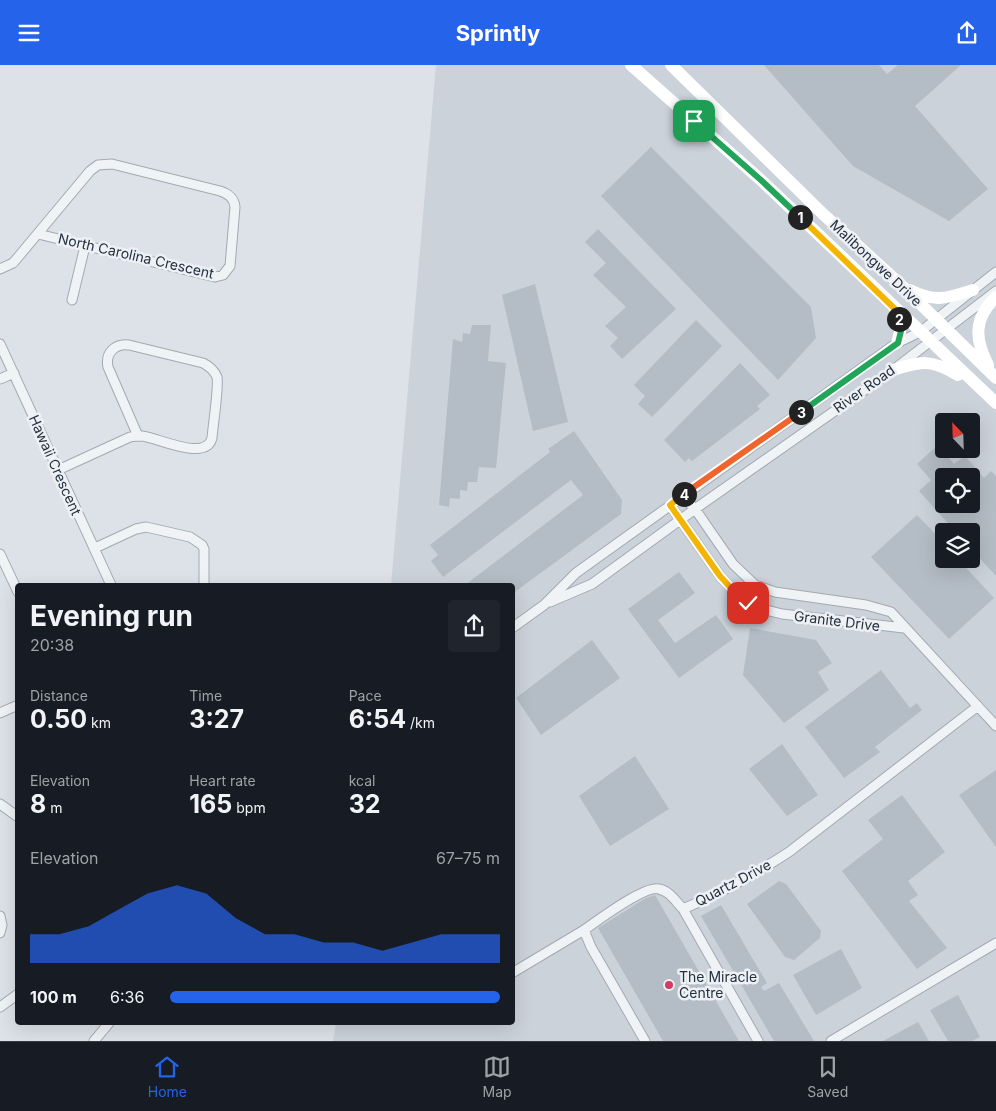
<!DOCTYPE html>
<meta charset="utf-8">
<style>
body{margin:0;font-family:Inter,sans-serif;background:#20242c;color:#f1f3f6;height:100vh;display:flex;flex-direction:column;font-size:19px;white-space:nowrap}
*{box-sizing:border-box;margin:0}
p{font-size:16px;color:#9ea1a6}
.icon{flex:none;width:28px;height:28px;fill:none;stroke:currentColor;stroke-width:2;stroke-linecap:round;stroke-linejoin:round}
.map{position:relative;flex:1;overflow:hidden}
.panel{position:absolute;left:15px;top:518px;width:500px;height:442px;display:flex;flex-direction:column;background:#171b24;border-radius:5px;box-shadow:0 5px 20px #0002}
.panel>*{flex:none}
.needle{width:32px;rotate:337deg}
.buttons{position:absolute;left:935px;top:348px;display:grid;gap:10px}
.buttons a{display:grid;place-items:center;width:45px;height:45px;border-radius:5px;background:#171b24;box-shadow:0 5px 20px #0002;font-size:25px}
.pin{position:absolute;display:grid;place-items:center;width:42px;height:42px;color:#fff;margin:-21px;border-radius:10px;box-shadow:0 2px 8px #0006}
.km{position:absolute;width:25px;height:25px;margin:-12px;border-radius:50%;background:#222;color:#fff;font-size:14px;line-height:25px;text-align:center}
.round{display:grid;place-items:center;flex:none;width:52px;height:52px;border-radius:5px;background:#20242c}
.head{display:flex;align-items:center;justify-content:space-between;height:85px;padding:0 15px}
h1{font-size:28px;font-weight:700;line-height:38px}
.stats{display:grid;grid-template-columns:repeat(3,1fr);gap:8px;height:85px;padding:5px 15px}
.stats div{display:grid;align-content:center}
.stats b{font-size:25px;font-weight:700}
.stats small{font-size:14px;font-weight:400}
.stats p{font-size:14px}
.chart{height:140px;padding:10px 15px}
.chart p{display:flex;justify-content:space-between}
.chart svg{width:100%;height:90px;margin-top:5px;fill:#2563eb;opacity:.7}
ul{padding:0 15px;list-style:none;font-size:16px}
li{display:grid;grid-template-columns:80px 60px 1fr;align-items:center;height:38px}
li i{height:12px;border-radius:6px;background:#2563eb}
header{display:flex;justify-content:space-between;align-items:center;height:65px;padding:0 15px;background:#2563eb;color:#fff;font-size:22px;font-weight:700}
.tab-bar{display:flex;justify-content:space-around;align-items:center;height:70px;border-top:1px solid #363941;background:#171b24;font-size:14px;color:#9ea1a6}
.tab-bar a{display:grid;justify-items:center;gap:2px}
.tab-bar .current{color:#2563eb}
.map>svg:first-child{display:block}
.built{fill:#cbd2da;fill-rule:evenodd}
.building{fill:#b4bcc5;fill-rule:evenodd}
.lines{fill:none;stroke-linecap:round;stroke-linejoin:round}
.street-casing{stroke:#a2a9b2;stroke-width:11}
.street{stroke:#f0f3f6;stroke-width:9}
.secondary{stroke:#fff;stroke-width:12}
.split-1-casing{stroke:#fff;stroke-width:10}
.split-2-casing{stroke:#fff;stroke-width:10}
.split-3-casing{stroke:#fff;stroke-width:10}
.split-4-casing{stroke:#fff;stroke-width:10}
.split-5-casing{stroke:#fff;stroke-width:10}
.split-1{stroke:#22a559;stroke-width:6}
.split-2{stroke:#f5b400;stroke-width:6}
.split-3{stroke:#22a559;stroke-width:6}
.split-4{stroke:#f0652b;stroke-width:6}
.split-5{stroke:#f5b400;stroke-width:6}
.poi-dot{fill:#d23d5f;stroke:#edf1f5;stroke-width:2}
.labels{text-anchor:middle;stroke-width:5;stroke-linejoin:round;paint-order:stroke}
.street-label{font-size:14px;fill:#26313f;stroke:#edf1f5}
.poi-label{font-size:14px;fill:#26313f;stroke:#edf1f5;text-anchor:start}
</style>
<header><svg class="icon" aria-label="menu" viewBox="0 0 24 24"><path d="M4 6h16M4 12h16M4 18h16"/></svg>Sprintly<svg class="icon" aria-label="share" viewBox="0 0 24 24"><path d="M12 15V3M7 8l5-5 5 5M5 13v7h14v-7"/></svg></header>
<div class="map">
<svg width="996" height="976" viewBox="0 0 996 976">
<rect width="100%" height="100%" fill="#dde2e8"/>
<path class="built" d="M436,0H996V976H333L336,958H512V520H391ZM944,356H971V384H944ZM944,411H971V439H944ZM944,466H971V494H944Z"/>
<path class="building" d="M764,0H879L887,9L898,0H961L915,41L988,124L949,156L853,101Z
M651,82L811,242L816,273L778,315L601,131Z
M598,164L676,244L622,294L610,281L618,273L605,261L626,242L593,210L606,198L585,177Z
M535,219L568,357L533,366L502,230Z
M696,255L722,281L652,352L638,339L645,331L634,320Z
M472,260H491L488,296L506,298L496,403L479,402L477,417H468L467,426L460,425V434L450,433L449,442L439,440L453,274L462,277L463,268L470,269Z
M740,298L770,330L757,341L760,344L692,396L689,393L685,397L664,375Z
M574,366L622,435L621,449L512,529V520H465L583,430L571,415L443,512L431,496L438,490L430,480L550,387L548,384Z
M938,380L954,399L965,391L984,413L991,406L996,411V511L971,484V466H955L919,426L931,415L917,399ZM944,411H971V439H944Z
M917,450L944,478V494H958L994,533L949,574L871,492Z
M679,507L695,528L658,555L675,578L716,550L733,574L679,613L628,544Z
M750,563L816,575L832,598L818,607L829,625L784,658L743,610Z
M592,575L620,613L541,670L516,633Z
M881,605L910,643L917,638L922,645L875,682L880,687L844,713L805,662Z
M782,679L818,730L787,751L749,704Z
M635,691L669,744L610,781L579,731Z
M996,705V782L959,730Z
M902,730L945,787L908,816L918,830L909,836L947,883L917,904L842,806L883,774L868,755Z
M779,816L786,819L821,866L820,873L794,895L785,892L747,839Z
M655,830L739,976H663L598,863L646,833Z
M721,840L767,918L761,922L764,926L779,918L814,976H774L701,851Z
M841,884L862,923L816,950L793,910Z
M958,930L980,972L972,976H948L930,945Z
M918,957L929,976H883Z"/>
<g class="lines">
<g class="street-casing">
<path id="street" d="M0,204L13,198L19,191L90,106L98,100L112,99L220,126C229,129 234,133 235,142L230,201L223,210L215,212L38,169
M72,235L85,181
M0,279L111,520
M0,314L14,308
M58,405L130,372C134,371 138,371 142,371C159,373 206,397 212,373C213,360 219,322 217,312C214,305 209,301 203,298L129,280C115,278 105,288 108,302L138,371
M682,431L695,444L733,499L755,520L775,527L866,540L891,547L996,661
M670,440L720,511L731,523L748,538L758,543L782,549L904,563
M95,483L136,464L146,462L190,472L202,480L204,484V520
M0,489L18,527
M550,537L592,519L695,444L893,305L996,226
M512,563L544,540L576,508L897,278L920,267L996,207
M0,648L18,640
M0,739L18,752
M683,844L758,976
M0,851L2,860L0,868
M512,908L584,865
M0,942L18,929
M94,976L109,958
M645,976L591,882L584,865C597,856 645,820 659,824C670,826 676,837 683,844C720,829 755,809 789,787L978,641
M831,976L996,878"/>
</g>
<use href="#street" class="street"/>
<path class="secondary" d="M631,0L762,116L996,338
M671,0L823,149L901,220L996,313
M910,225C936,238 947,233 973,225
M895,244C901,258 902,263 897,278
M988,300C974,273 974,253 996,232
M893,305C921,296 931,294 958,310"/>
</g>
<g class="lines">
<g class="split-1-casing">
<path id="split-1" d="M694,56L762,116L800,152"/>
</g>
<g class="split-2-casing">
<path id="split-2" d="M800,152L895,244L899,254"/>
</g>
<g class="split-3-casing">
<path id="split-3" d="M801,347L898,278L901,266L899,254"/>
</g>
<g class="split-4-casing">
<path id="split-4" d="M684,429L801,347"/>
</g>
<g class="split-5-casing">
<path id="split-5" d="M684,429L670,440L720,511L731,523L748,538"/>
</g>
<use href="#split-1" class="split-1"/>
<use href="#split-2" class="split-2"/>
<use href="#split-3" class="split-3"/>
<use href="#split-4" class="split-4"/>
<use href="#split-5" class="split-5"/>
</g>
<circle class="poi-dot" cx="669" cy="920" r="5"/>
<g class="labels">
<g class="street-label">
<text transform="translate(136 191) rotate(13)" y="5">North Carolina Crescent</text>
<text transform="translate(876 198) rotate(43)" y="5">Malibongwe Drive</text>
<text transform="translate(864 324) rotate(-35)" y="5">River Road</text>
<text transform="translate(55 400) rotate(66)" y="5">Hawaii Crescent</text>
<text transform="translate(837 556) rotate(7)" y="5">Granite Drive</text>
<text transform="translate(733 818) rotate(-28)" y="5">Quartz Drive</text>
</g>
<g class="poi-label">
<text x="679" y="917">The Miracle<tspan x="679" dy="16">Centre</tspan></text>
</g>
</g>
</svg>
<div class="buttons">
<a><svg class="needle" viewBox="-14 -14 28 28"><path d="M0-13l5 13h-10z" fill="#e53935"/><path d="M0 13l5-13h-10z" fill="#9ea1a6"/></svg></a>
<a><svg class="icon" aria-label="locate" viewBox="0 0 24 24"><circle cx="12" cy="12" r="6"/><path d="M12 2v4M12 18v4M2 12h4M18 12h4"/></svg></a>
<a><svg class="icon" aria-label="layers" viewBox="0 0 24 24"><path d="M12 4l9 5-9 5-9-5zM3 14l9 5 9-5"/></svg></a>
</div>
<div class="pin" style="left:694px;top:56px;background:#1e9e55"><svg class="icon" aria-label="arrive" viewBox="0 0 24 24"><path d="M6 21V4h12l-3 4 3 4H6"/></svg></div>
<div class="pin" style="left:748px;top:538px;background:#d93025"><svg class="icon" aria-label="check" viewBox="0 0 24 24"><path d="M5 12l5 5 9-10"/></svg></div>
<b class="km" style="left:800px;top:152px">1</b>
<b class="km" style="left:899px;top:254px">2</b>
<b class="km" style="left:801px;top:347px">3</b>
<b class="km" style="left:684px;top:429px">4</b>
<section class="panel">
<div class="head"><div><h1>Evening run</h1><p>20:38</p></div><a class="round"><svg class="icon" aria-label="share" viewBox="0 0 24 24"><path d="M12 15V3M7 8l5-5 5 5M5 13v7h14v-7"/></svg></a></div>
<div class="stats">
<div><p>Distance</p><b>0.50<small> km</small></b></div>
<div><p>Time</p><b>3:27</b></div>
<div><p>Pace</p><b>6:54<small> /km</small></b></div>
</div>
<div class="stats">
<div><p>Elevation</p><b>8<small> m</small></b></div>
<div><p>Heart rate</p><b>165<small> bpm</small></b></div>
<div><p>kcal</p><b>32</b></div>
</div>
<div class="chart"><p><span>Elevation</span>67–75 m</p>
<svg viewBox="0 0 160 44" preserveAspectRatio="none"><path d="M0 44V30L10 30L20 26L30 18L40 10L50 6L60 10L70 22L80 30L90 30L100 34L110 34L120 38L130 34L140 30L150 30L160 30V44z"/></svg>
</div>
<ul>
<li><b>100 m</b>6:36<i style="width:100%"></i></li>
</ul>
</section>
</div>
<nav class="tab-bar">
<a class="current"><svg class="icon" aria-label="home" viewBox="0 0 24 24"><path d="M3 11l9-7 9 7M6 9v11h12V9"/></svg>Home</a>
<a><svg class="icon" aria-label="map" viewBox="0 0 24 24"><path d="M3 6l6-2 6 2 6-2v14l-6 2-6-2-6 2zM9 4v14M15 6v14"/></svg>Map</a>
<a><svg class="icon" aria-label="saved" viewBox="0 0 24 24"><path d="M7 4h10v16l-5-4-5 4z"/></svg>Saved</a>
</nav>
